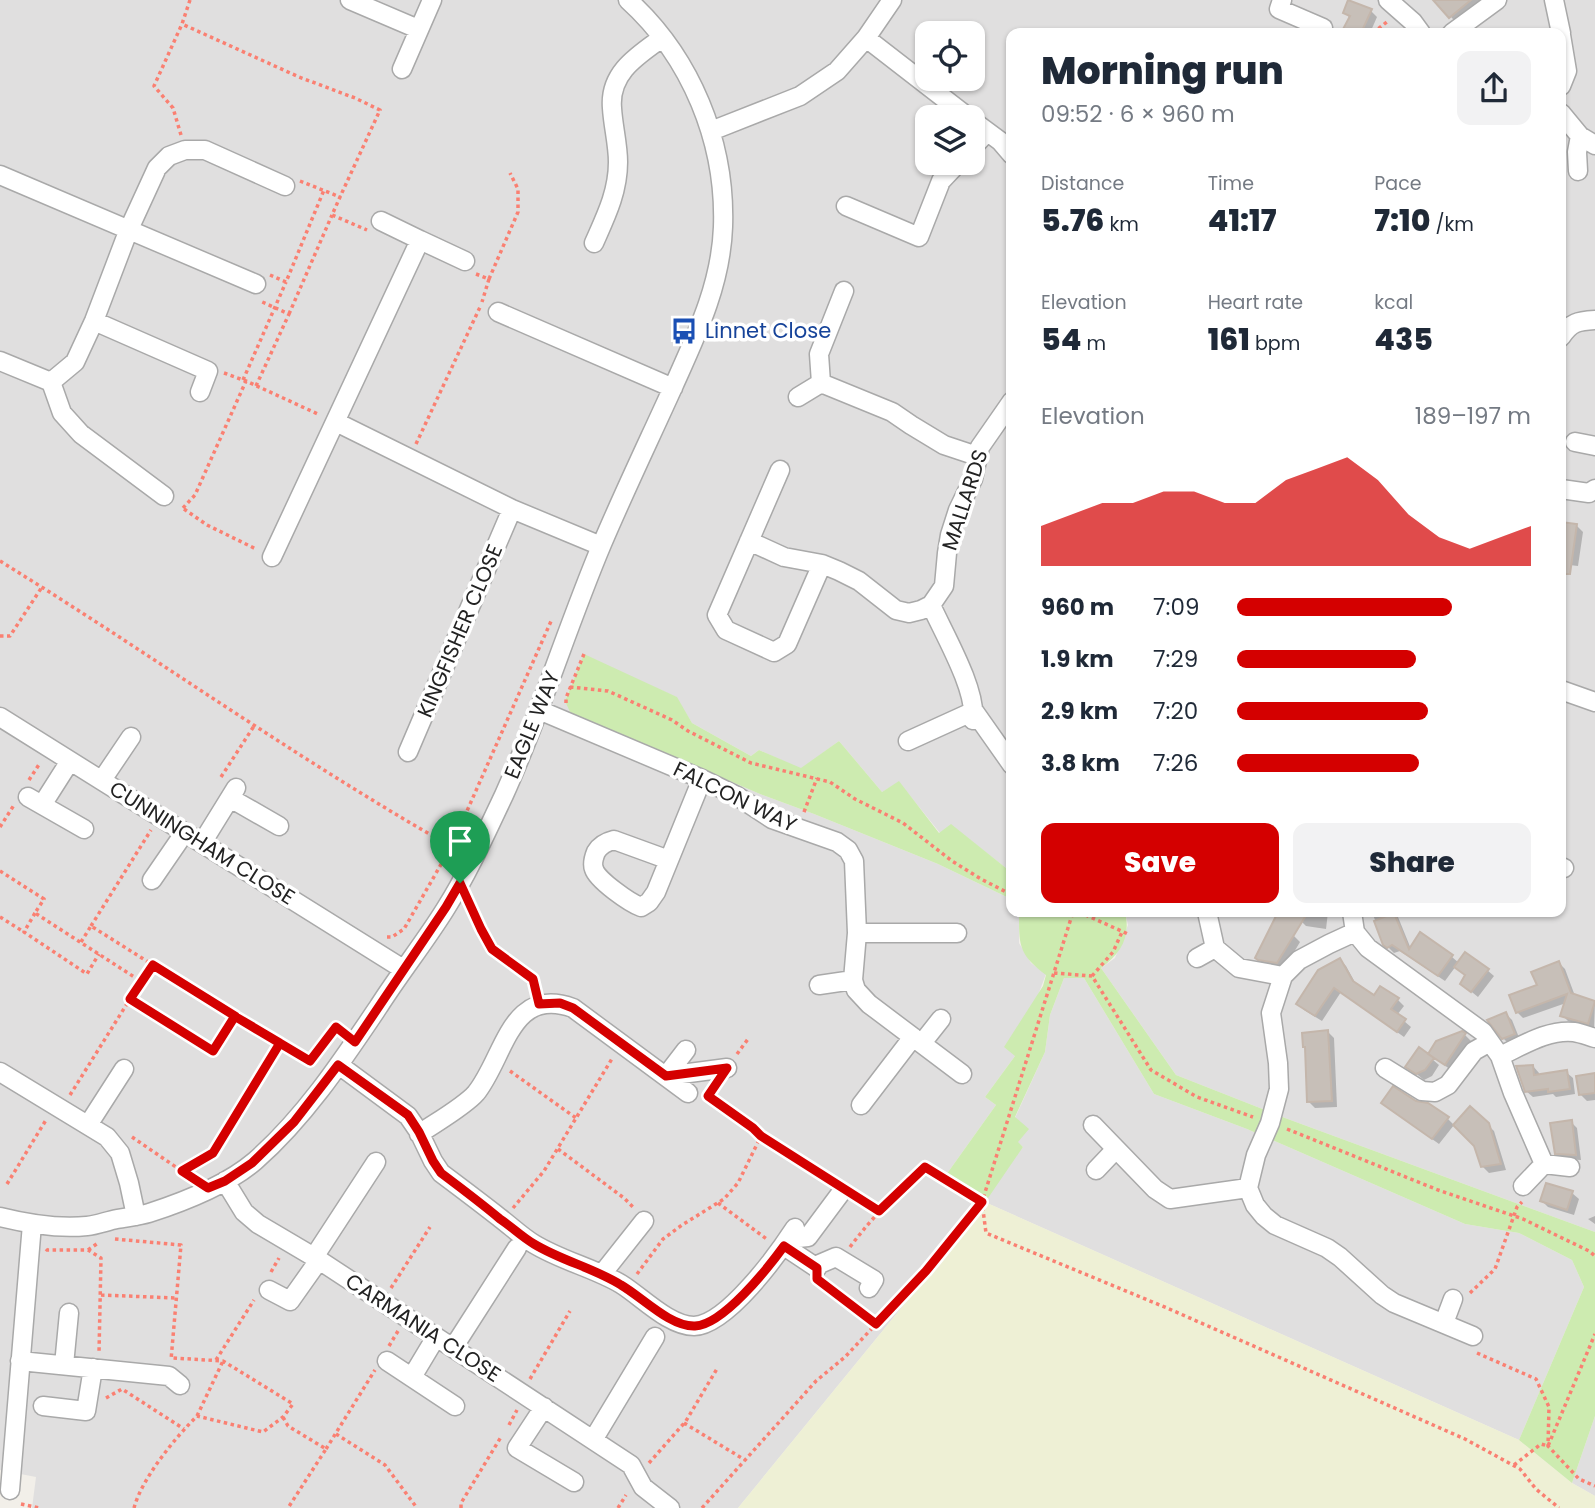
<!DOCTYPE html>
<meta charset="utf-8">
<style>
body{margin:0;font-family:Poppins,sans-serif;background:#f2f2f3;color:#1f2937;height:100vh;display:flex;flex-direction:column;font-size:26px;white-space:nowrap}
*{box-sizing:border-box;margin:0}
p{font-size:23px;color:#747a83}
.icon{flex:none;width:38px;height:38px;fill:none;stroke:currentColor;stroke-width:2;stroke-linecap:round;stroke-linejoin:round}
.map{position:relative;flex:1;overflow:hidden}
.panel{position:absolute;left:1006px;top:28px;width:560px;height:889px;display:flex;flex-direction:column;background:#fff;border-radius:14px;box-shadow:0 2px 5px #0004}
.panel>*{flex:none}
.controls{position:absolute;left:915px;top:21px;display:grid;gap:14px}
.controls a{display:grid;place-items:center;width:70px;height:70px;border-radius:14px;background:#fff;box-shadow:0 2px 5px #0004;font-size:35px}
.pin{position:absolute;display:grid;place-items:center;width:60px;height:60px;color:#fff;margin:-72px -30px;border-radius:50% 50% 50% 0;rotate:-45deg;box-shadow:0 0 7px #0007}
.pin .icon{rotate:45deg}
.round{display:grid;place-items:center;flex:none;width:74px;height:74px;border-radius:14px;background:#f2f2f3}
.head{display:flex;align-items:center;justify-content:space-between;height:119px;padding:0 35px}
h1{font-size:38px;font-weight:800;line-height:52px}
.figures{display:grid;grid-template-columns:repeat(3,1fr);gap:10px;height:119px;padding:7px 35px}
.figures div{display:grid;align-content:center}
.figures b{font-size:30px;font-weight:800}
.figures small{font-size:19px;font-weight:400}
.figures p{font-size:19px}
.chart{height:196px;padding:14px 35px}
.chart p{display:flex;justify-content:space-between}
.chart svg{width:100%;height:126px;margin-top:7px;fill:#d40000;opacity:.7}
.primary-button{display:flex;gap:14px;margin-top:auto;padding:14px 35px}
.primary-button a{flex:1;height:80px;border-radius:14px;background:#d40000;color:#fff;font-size:28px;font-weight:800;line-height:80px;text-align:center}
.primary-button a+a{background:#f2f2f3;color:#1f2937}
ul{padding:0 35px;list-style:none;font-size:23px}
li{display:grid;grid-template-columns:112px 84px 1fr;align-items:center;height:52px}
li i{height:18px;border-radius:9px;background:#d40000}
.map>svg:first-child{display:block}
.residential{fill:#e0dfdf;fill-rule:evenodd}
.farmland{fill:#eef0d5}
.grass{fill:#cdebb0}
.shadow{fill:#0003}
.building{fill:#c7bfb8;stroke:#c4b6ab;stroke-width:2}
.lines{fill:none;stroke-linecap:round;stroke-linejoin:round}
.minor-casing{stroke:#a9a9a9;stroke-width:21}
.path{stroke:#fa8072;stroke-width:3.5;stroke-dasharray:3.5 3.5;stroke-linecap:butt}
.minor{stroke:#fff;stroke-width:18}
.route-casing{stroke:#fff;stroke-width:14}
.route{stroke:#d40000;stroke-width:9}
.labels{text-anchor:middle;stroke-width:7;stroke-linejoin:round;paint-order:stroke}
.transit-label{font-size:21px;fill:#164399;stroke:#fff;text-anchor:start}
.street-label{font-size:21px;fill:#222;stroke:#fff}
</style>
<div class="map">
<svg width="1595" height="1508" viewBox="0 0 1595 1508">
<rect width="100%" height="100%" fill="#f2efe9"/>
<path class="residential" d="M0,0H1595V1232L1285,1118L1176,1075L1101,968L1115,958L1128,925L1125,912H1561V33H1012L1011,872L951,825L940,833L899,782L882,792L839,741L801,769L759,750L751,756L692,723L676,697L584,655L566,698L579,719L616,732L760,794L814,814L938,864L1011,899L1012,912H1019V943L1031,963L1046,974L1015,1056L985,1097L996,1105L941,1182L973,1204L1023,1147L1017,1142L1015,1118L1045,1052L1050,1015L1064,978H1084L1154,1094L1247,1129L1465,1224L1519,1233L1572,1260L1584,1287L1519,1440L987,1203L738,1508H32L36,1477L0,1470ZM928,33H973V79H928ZM928,117H973V163H928Z
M1595,1416V1496L1572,1483Z"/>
<path class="farmland" d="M987,1203L1519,1440L1572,1483L1595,1496V1508H738Z"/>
<path class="grass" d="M584,654L677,697L692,723L751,756L759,750L801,768L839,741L882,792L899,781L939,833L951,824L1011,872V899L938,864L814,814L760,794L616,732L579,719L570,712L565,701Z
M1019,912H1125C1131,937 1121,953 1101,968L1176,1075L1285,1118L1595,1232V1416L1572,1483L1519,1440L1584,1287L1572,1260L1519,1233L1465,1224L1247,1129L1154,1094L1084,978H1064L1050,1015L1045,1052L1015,1117L1029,1129L1018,1142L1023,1147L986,1201L974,1204L941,1182L996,1105L985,1097L1015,1056L1004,1047L1043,986L1046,975C1018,954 1019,945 1019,912Z"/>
<path class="shadow" d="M1436,0H1502L1460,27Z
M1371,11L1377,17L1370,33H1343L1351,19L1345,13Z
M1561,523L1576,525L1583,532L1578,566L1561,564Z
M1300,912H1328L1326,929L1306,926L1300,920Z
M1374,912H1396L1411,949L1420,935L1452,957L1459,963L1487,970L1494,976L1478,997L1462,984L1467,976L1456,966L1445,981L1400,951L1394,953L1385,944L1373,915Z
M1274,925L1294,936L1300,942L1284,969L1263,964L1257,958Z
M1340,960L1346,966L1357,986L1374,998L1398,1000L1404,1006L1397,1015L1411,1027L1404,1037L1341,992L1322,1021L1304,1010L1298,1003Z
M1559,963L1565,969L1575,996L1595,1002L1594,1029L1568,1021L1562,1015L1566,1003L1523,1018L1517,1012Z
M1506,1014L1512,1020L1520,1040L1510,1045L1503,1038Z
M1328,1032L1334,1038L1337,1107L1315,1108L1308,1101Z
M1465,1035L1471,1041L1451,1070L1436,1059Z
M1432,1059L1439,1065L1432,1076L1424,1080L1408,1067Z
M1533,1066L1539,1073V1076L1566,1072L1573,1078L1575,1094L1556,1097L1553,1094L1533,1097L1526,1091Z
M1595,1075V1100L1587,1101L1580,1094Z
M1390,1109L1448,1119L1454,1125L1439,1144Z
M1471,1109L1494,1131L1506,1170L1489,1173L1482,1166L1476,1145Z
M1571,1122L1577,1128L1581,1160L1563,1159L1557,1153Z
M1547,1185L1572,1193L1579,1199L1574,1215L1548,1207L1542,1201Z
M1595,1216V1224L1588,1219Z"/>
<path class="building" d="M1348,0L1372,9L1361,33H1341L1350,16L1343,13Z
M1433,0H1471L1449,18Z
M1561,522L1577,524L1570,574H1561Z
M1278,912H1308L1277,963L1258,960L1255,958Z
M1394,913L1409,949L1420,932L1453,955L1438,976L1392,945L1387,948L1383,945L1374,921Z
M1465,952L1489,969L1471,992L1460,984L1465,975L1454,967Z
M1340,958L1353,981L1374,995L1380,986L1399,998L1391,1009L1406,1019L1397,1032L1334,988L1315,1016L1296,1004L1318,970Z
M1559,961L1571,993L1595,1001L1588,1024L1560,1016L1567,994L1516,1013L1509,995L1537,985L1531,972Z
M1506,1012L1515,1034L1502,1039L1487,1020Z
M1328,1030L1332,1101L1307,1102L1305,1047H1303L1302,1033Z
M1462,1031L1466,1033L1445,1065L1428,1054L1436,1041Z
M1419,1047L1434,1058L1425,1070L1416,1074L1405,1067Z
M1533,1065L1534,1075L1567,1070L1570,1089L1548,1092V1089L1525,1092L1516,1066Z
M1595,1073V1093L1579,1095L1576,1076Z
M1393,1086L1416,1101L1428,1103L1449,1117L1432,1139L1381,1103Z
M1470,1106L1489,1123L1501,1164L1481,1167L1474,1146L1453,1125Z
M1572,1120L1576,1155L1555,1154L1550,1123Z
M1546,1183L1573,1191L1567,1210L1540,1201Z"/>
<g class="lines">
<g class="minor-casing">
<path id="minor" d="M350,0L418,29
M1282,0L1279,9L1323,28
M1388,0L1413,22L1421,33
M1554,0L1561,33
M1452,33L1497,0
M1561,35L1567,71L1561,86
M866,38L968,117
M402,69L432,0
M1561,113L1580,136L1595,145
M973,121L1000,141L1012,155
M711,131L800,96L837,71L866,38L892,0
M973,147L987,132
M1578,171L1577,152L1580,136
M0,175L256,284
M846,206L919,237L941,181L958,163
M420,240L465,261
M594,243C606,216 618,192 618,162C618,144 613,126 612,108C609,73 637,56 662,38
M844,291L819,354L821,383L892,412L911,425L944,445L977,456
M498,312L673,388
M94,321L208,371L200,392
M1561,337C1571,322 1578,321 1595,320
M0,361L51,382L75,362L94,321L129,229L157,168L169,156L185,150H205L285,186
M51,382L62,413L81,434L164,496
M798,397L821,383
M336,422L512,509L601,546
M1575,442L1595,446
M780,470L717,615L726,630L774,652L787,644L822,564
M1561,489L1589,493L1595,489
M749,541L784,557L822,564L839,571L859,581L896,610L909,613L921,610L931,605L944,586L947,553L950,535L958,510L973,479L980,447L1012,401
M272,557L420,240L381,221
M931,605C944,634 977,690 973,720
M1561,690L1595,702
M539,710L702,779L737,796L772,819L837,842L848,850L854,861L857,933L853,980L856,990L869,1004L962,1074
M0,717L403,969
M908,741L974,711L1012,765
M408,752L512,509
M102,780L131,737
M28,797L84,829
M230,798L279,826
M42,805L70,761
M202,843L236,788
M669,860L614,840C606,842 600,845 596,852C594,857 592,864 594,869C597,880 630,903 641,907L649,902L656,892L702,779
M1561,867L1564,868
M152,880L185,832
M1207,912L1215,948L1239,968L1283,976
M1352,912L1355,932L1368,948L1483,1032L1500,1056L1513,1093L1544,1164L1523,1186
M1355,932L1329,944L1299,960L1283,976L1271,1013L1278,1063L1279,1089L1270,1123L1256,1155L1248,1188L1255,1205L1264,1216L1275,1225L1327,1248L1340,1257L1382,1295L1394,1303L1473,1336
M857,933H957
M1197,958L1215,948
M819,985L853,980
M922,1043L941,1019
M1500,1056C1522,1046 1548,1029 1574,1032C1581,1033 1588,1036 1595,1038
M339,1065L408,1116L419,1132L433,1161L441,1173C461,1188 481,1203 500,1218C512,1227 522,1237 534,1244C562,1261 594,1268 621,1284C642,1297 669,1326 694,1326C727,1325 778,1254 795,1228
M1385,1068L1422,1091L1435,1092L1448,1085L1474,1051L1490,1042
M0,1072L107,1137L120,1153L129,1183L136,1216
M666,1076L727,1068
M666,1076L686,1050
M861,1105L913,1037
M88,1125L124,1069
M1093,1125L1155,1189L1170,1199L1248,1188
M419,1134C435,1123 465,1106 476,1093C505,1057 510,985 573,1008L688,1093
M1544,1164L1570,1167
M1096,1170L1115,1150
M225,1181L244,1212L258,1224L319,1260L631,1465L643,1487L670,1508
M0,1217C28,1224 58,1229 87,1226C97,1225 107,1221 117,1219C128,1217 139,1216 149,1213C183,1202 228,1184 255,1161C305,1117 342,1061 379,1006C400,973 425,942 446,908C468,873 486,833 504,795C541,713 567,627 602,544C625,490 650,438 674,385C697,334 721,284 723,227C726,142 691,57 628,0
M788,1239L808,1237L840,1194
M784,1246L817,1268
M314,1257L376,1162
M815,1266L836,1257L874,1280L869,1288
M602,1274L644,1221
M269,1290L290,1301L319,1260
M1444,1323L1453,1299
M453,1348L517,1248
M20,1361L169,1376L180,1385
M387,1361L455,1406
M64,1365L69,1313
M412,1377L436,1337
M43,1406L86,1411L93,1368
M544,1407L517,1448L574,1482
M593,1440L655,1337
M10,1490L32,1224"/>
</g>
<path class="path" d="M190,0L182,24L299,77L355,98L380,110L340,197
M1373,33L1388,21
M181,135L173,108L154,86L182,24
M300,181L340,197L332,215L367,230
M476,274L489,279L482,302
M270,275L286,282L324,190
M489,279L518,212V189L510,173
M289,314L332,215
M224,373L246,381L320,415
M243,380L286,282
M256,386L289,314L260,301
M416,444L481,305
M183,508L195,495L246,381
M184,509L207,525L256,549
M0,561C154,656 301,762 459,851
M0,636H10L42,587
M570,687L608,691L672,720L688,731L751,763L830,782L855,799L903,823L952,861L981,879L1012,895
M566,703V698L584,654
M221,777L254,726
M29,780L40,763
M804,812L817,778
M0,827L14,805
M0,871L44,899L35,913L142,982L153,965L236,1017L310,1061L336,1027L341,1031
M469,904L492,949L532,979L535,989
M1079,912L1128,934
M35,913L24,932L87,974L99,954
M0,917L24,932
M91,926L151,830
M387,937H392L404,929L451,847L552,619
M81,942L91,926L153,965
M1054,973L1092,976L1151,1070L1197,1097L1253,1117
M1092,976L1113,952L1122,932
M141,983L130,999L213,1051L235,1016
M737,1054L748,1039
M510,1071L576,1118
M714,1086L708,1095L753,1128L761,1136
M70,1095L130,999
M1287,1129L1438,1190L1523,1219L1589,1251L1595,1256
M132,1137L192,1178
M558,1149L624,1198L634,1208
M182,1171L213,1152L280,1043
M7,1184L46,1120
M857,1197L879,1211
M718,1203L768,1240
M513,1208L544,1171L613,1057
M115,1239L181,1245L171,1360
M850,1247C873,1216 897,1193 925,1167L982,1202L986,1233L1167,1308L1465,1439L1520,1469L1536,1489L1559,1508
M46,1249L47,1250H88L101,1258L99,1353
M88,1250L98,1243
M271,1272L279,1258
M637,1274L663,1239L682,1225L724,1199L738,1183L761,1136L830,1180
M822,1283L876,1323
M391,1288L430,1227
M1470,1293L1495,1269L1517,1207L1522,1202
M101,1295L176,1298
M389,1346L398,1331
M1477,1353L1536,1379L1549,1407L1548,1446L1579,1479L1595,1486
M216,1360L254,1300
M530,1379L570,1311
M106,1398L122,1389L184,1429
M197,1416L223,1361
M283,1417L288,1426L326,1449L288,1508
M684,1423L745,1460
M509,1425L517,1410
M336,1434L385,1465L417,1508
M326,1449L375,1370
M649,1463L686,1421L718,1367
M1514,1465L1541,1444L1548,1446L1595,1334
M21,1504L40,1508
M134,1508C142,1478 175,1438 197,1416L263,1432L283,1417L293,1404L223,1361L173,1358
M461,1508V1503L501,1437
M618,1508L626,1495
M702,1508L816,1381L845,1357L926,1271L982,1202L1073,912"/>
<use href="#minor" class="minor"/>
</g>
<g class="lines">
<g class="route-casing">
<path id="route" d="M460,883L446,907L355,1042L336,1027L310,1061L236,1017L235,1016L153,965L130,999L213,1051L235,1016L236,1017L280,1043L213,1153L182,1171L208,1188L225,1181L252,1163L294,1122L338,1065L408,1115L419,1132L433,1161L441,1173C461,1188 481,1203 500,1219C512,1227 522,1237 534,1244C562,1261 594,1268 621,1285C642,1297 670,1327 695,1326C723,1325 768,1268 784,1246L817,1268V1279L876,1324L926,1271L982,1202L925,1167L879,1211L761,1136L753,1128L708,1096L727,1068L666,1076L573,1008L560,1003L539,1004L533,979L492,949L481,929L460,883"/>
</g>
<use href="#route" class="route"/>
</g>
<defs>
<g id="bus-bare" transform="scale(2.1)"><path d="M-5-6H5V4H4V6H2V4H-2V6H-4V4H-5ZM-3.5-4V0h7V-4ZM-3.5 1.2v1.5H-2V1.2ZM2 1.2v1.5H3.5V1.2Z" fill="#1a4fb4" stroke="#fff" stroke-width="2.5" paint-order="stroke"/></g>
</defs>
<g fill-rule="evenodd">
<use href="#bus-bare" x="684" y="331"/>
</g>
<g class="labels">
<g class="transit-label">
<text x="705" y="338">Linnet Close</text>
</g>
<g class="street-label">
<text transform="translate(965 500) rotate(-72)" y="7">MALLARDS</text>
<text transform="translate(460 631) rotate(-67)" y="7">KINGFISHER CLOSE</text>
<text transform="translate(532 725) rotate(-68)" y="7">EAGLE WAY</text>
<text transform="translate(735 797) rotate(26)" y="7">FALCON WAY</text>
<text transform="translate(202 843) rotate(32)" y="7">CUNNINGHAM CLOSE</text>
<text transform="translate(423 1328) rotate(33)" y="7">CARMANIA CLOSE</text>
</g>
</g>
</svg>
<div class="controls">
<a><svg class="icon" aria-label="locate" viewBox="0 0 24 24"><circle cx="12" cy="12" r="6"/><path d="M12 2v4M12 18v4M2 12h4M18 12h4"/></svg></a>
<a><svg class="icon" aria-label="layers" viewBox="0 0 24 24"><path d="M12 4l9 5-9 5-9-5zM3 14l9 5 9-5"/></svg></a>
</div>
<div class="pin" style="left:460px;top:883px;background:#1e9e55"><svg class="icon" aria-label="arrive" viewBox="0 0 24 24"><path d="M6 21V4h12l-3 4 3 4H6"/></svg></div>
<section class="panel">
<div class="head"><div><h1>Morning run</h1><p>09:52 · 6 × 960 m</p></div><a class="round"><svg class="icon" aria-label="share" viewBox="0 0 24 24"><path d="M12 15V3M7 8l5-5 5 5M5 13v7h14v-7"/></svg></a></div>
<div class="figures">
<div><p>Distance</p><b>5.76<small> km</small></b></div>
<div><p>Time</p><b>41:17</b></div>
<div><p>Pace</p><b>7:10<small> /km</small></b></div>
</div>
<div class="figures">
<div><p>Elevation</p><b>54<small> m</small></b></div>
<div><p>Heart rate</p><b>161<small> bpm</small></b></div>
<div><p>kcal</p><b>435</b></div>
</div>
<div class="chart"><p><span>Elevation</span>189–197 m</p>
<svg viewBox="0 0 160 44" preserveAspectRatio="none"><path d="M0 44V30L10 26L20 22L30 22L40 18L50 18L60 22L70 22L80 14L90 10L100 6L110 14L120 26L130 34L140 38L150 34L160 30V44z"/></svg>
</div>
<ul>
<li><b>960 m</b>7:09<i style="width:73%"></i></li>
<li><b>1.9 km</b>7:29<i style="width:61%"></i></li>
<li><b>2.9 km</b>7:20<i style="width:65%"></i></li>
<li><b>3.8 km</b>7:26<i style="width:62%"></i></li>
</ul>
<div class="primary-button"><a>Save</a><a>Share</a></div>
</section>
</div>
